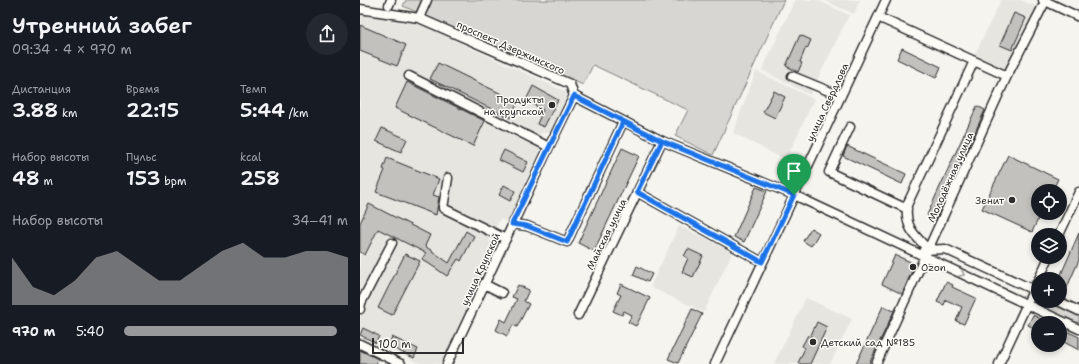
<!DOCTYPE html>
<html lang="ru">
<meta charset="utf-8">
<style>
body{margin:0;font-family:"Shantell Sans",sans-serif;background:#242831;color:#f1f3f6;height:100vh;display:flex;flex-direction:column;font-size:15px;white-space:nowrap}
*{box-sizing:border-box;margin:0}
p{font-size:13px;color:#9ea1a6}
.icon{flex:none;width:22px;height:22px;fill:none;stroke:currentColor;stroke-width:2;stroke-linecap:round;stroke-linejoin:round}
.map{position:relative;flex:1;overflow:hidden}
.side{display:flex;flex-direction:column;background:#171b24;width:360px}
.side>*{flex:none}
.tools{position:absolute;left:671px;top:184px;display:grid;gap:8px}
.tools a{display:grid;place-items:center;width:36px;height:36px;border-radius:50%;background:#171b24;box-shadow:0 2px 6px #0003;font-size:20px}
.scale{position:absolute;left:12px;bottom:10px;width:92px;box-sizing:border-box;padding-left:4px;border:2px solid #2b2b2b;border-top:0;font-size:11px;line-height:14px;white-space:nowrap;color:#2b2b2b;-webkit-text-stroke:3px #fdfcf7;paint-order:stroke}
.pin{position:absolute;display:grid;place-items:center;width:34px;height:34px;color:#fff;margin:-41px -17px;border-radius:50% 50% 50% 0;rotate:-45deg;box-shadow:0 0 4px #0007}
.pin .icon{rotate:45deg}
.round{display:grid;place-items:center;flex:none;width:42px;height:42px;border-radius:21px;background:#242831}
.overview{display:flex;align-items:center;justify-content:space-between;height:68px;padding:0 12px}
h1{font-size:22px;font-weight:600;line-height:30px}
.figures{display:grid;grid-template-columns:repeat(3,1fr);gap:6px;height:68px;padding:4px 12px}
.figures div{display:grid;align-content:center}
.figures b{font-size:20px;font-weight:600}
.figures small{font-size:11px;font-weight:400}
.figures p{font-size:11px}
.chart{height:112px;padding:8px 12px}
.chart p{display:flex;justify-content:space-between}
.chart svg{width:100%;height:72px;margin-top:4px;fill:#98999b;opacity:.7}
ul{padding:0 12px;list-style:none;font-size:13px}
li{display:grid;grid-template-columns:64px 48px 1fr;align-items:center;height:30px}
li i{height:10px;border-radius:5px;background:#98999b}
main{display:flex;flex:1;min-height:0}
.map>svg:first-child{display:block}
.built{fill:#e6e5e0}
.green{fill:#d7d6d2;stroke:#81807e}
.building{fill:#c2c1be;stroke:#2b2b2b}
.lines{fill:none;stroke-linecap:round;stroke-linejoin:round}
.minor-casing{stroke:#2b2b2b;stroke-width:11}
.minor{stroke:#fdfcf7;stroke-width:8}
.oneway{stroke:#9e9e9b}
.route-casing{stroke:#fff;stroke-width:8}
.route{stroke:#1a73e8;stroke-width:5}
.poi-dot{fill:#2b2b2b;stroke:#fdfcf7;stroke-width:1.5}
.labels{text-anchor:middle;stroke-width:3;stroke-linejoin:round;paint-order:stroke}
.street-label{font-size:10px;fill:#2b2b2b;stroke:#fdfcf7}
.poi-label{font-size:10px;fill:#2b2b2b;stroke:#fdfcf7;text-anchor:end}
</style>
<main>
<section class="side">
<div class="overview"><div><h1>Утренний забег</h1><p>09:34 · 4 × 970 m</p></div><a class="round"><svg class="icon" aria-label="share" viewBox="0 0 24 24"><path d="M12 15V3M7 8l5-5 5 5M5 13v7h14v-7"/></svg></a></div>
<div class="figures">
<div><p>Дистанция</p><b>3.88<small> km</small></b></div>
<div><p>Время</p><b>22:15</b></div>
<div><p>Темп</p><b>5:44<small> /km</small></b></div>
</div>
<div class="figures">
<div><p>Набор высоты</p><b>48<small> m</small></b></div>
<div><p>Пульс</p><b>153<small> bpm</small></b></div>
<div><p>kcal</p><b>258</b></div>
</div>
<div class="chart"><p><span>Набор высоты</span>34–41 m</p>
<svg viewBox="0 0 160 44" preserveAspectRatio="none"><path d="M0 44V15L10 33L20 38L30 29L40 15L50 11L60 20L70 29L80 29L90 20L100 11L110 6L120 15L130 15L140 11L150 11L160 15V44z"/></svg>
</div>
<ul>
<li><b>970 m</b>5:40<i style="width:95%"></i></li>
</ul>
</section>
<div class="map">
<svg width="719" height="364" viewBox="0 0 719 364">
<rect width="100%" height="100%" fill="#f5f4ef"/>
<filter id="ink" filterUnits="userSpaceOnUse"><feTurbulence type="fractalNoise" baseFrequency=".025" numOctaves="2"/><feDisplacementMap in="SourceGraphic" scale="8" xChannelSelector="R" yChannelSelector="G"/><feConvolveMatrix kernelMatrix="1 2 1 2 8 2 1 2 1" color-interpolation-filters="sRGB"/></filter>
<g filter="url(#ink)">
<path class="built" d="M435,0H457L489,15L450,95L402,70Z
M463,0H500L494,14Z
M641,0H660L677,7L644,71L614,56Z
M0,13L57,23L208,93L190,132L180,134L177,143L181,146L183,152L148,223L140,219L129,241L137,246L81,364H61L0,335Z
M396,71L454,99L426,160L373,133Z
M319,226L373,251L344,312L290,287Z
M446,298L492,319L470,364H414Z"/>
<path class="green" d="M46,0H424L353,155L315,136L328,110L233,65L223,85L43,6Z
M678,299V301H694L719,313V327L675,306Z"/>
<path class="building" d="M654,13L666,18L652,50L640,45Z
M0,25L46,45L37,66L0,51Z
M440,35L451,40L447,49L446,47L440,62L442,63L438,72L426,66Z
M542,48L581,67L576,78L537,59Z
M78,63L158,102L150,118L70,79Z
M47,82L125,121L113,146L35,108Z
M173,86L198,100L184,127L177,124L183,110L166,100Z
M414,91L425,97L415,118L403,112Z
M617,106L625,110L576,219L567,215Z
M22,128L47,139L41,152L16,141Z
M487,146L546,174L542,184L483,156Z
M262,148L279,156L234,251L218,243Z
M144,150L168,162L163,172L139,160Z
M648,155L698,179L692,191H678V213H681L672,232L622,209Z
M27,158L79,179L73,195L79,197L76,215L16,192L25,170L23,169Z
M144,185L155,191L150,201L139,195Z
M396,187L407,191L384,242L374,237Z
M9,204L70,235L65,246L89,263L106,231L114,236L101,261L98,259L87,276L62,259L66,253L18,229L5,255L0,252V223Z
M451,228L459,233L451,246L443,241Z
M719,233V260L705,292L700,290V279H699Z
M328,249L343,256L333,277L322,272L328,258L324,256Z
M45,254L60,261L32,315L18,308Z
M535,255L555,264L542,294L522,284Z
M277,266L292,274L288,282L273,275Z
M586,282L593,285L592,287L616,298L604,324L596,321L602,307L586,300L584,305L577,302Z
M261,284L290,298L276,326L268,322L272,315L264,311L262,315L253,311L261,295L257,293Z
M158,285L169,290L164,301L169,304L157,327L153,325L147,336L136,330L141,319L146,322L157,299L152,297Z
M523,306L534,311L509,364H496Z
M332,309L342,314L318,363L308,359Z
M673,315L689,323H678V330L668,325Z
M457,322L467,327L450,364H441L438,363L445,348L442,346L448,335L450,337Z
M3,328L19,336L16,343L0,335Z
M700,328L719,337V350L700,340Z
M32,337L58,349L54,358L28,346Z
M0,350L18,359L16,364H0Z"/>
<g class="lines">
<g class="minor-casing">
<path id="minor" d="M683,0L719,17
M29,5L31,0
M0,9L59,18L210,84L214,96L302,141L434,195L719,329
M518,17L647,76
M59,18L67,0
M49,76L189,147
M432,76L481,96
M490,127L469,172L547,209
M88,178L83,208L146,239
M277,192L402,262
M152,224L167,226L207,242L263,122
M699,235L719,192
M568,249C553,234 545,227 547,205L614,61
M564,250L585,249L678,292
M679,279L689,257
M124,284L142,293
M698,301L719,311
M0,309L1,303L32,243
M218,315L302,141
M0,344L41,364
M87,364L189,147L214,96
M355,364L526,0
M516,364L647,76L686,0
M639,364L678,280"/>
</g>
<use href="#minor" class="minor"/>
</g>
<defs><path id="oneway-chevron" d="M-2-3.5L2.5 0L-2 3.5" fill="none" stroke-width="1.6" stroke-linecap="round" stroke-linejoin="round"/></defs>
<use class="oneway" href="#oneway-chevron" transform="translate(602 274) rotate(25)"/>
</g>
<g class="lines" filter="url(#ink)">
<g class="route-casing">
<path id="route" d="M434,195L302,141L263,122L207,242L167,226L152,224L214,96L302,141L277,192L402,262L434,195"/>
</g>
<use href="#route" class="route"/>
</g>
<g class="poi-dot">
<circle cx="192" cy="105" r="4"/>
<circle cx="652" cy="200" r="4"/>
<circle cx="553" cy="267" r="4"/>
<circle cx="453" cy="342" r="4"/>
</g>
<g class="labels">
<g class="street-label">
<text transform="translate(151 47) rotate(24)" y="4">проспект Дзержинского</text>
<text transform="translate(467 102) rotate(-65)" y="4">улица Свердлова</text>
<text transform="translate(590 177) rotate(-66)" y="4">Молодёжная улица</text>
<text transform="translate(246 234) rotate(-64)" y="4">Майская улица</text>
<text transform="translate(120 269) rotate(-65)" y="4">улица Крупской</text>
</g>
<g class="poi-label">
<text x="184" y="103">Продукты<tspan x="184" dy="12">на крупской</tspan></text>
<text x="644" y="204">Зенит</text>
<text x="561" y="271" text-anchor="start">Ozon</text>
<text x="461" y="346" text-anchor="start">Детский сад №185</text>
</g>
</g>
</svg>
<div class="tools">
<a><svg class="icon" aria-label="locate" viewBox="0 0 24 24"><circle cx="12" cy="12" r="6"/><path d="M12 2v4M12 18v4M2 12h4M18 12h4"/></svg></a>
<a><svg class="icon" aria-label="layers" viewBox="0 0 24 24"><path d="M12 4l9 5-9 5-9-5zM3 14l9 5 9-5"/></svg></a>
<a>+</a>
<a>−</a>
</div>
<div class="scale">100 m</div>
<div class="pin" style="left:434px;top:195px;background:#1e9e55"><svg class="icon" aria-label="arrive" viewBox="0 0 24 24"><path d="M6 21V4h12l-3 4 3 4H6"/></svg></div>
</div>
</main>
